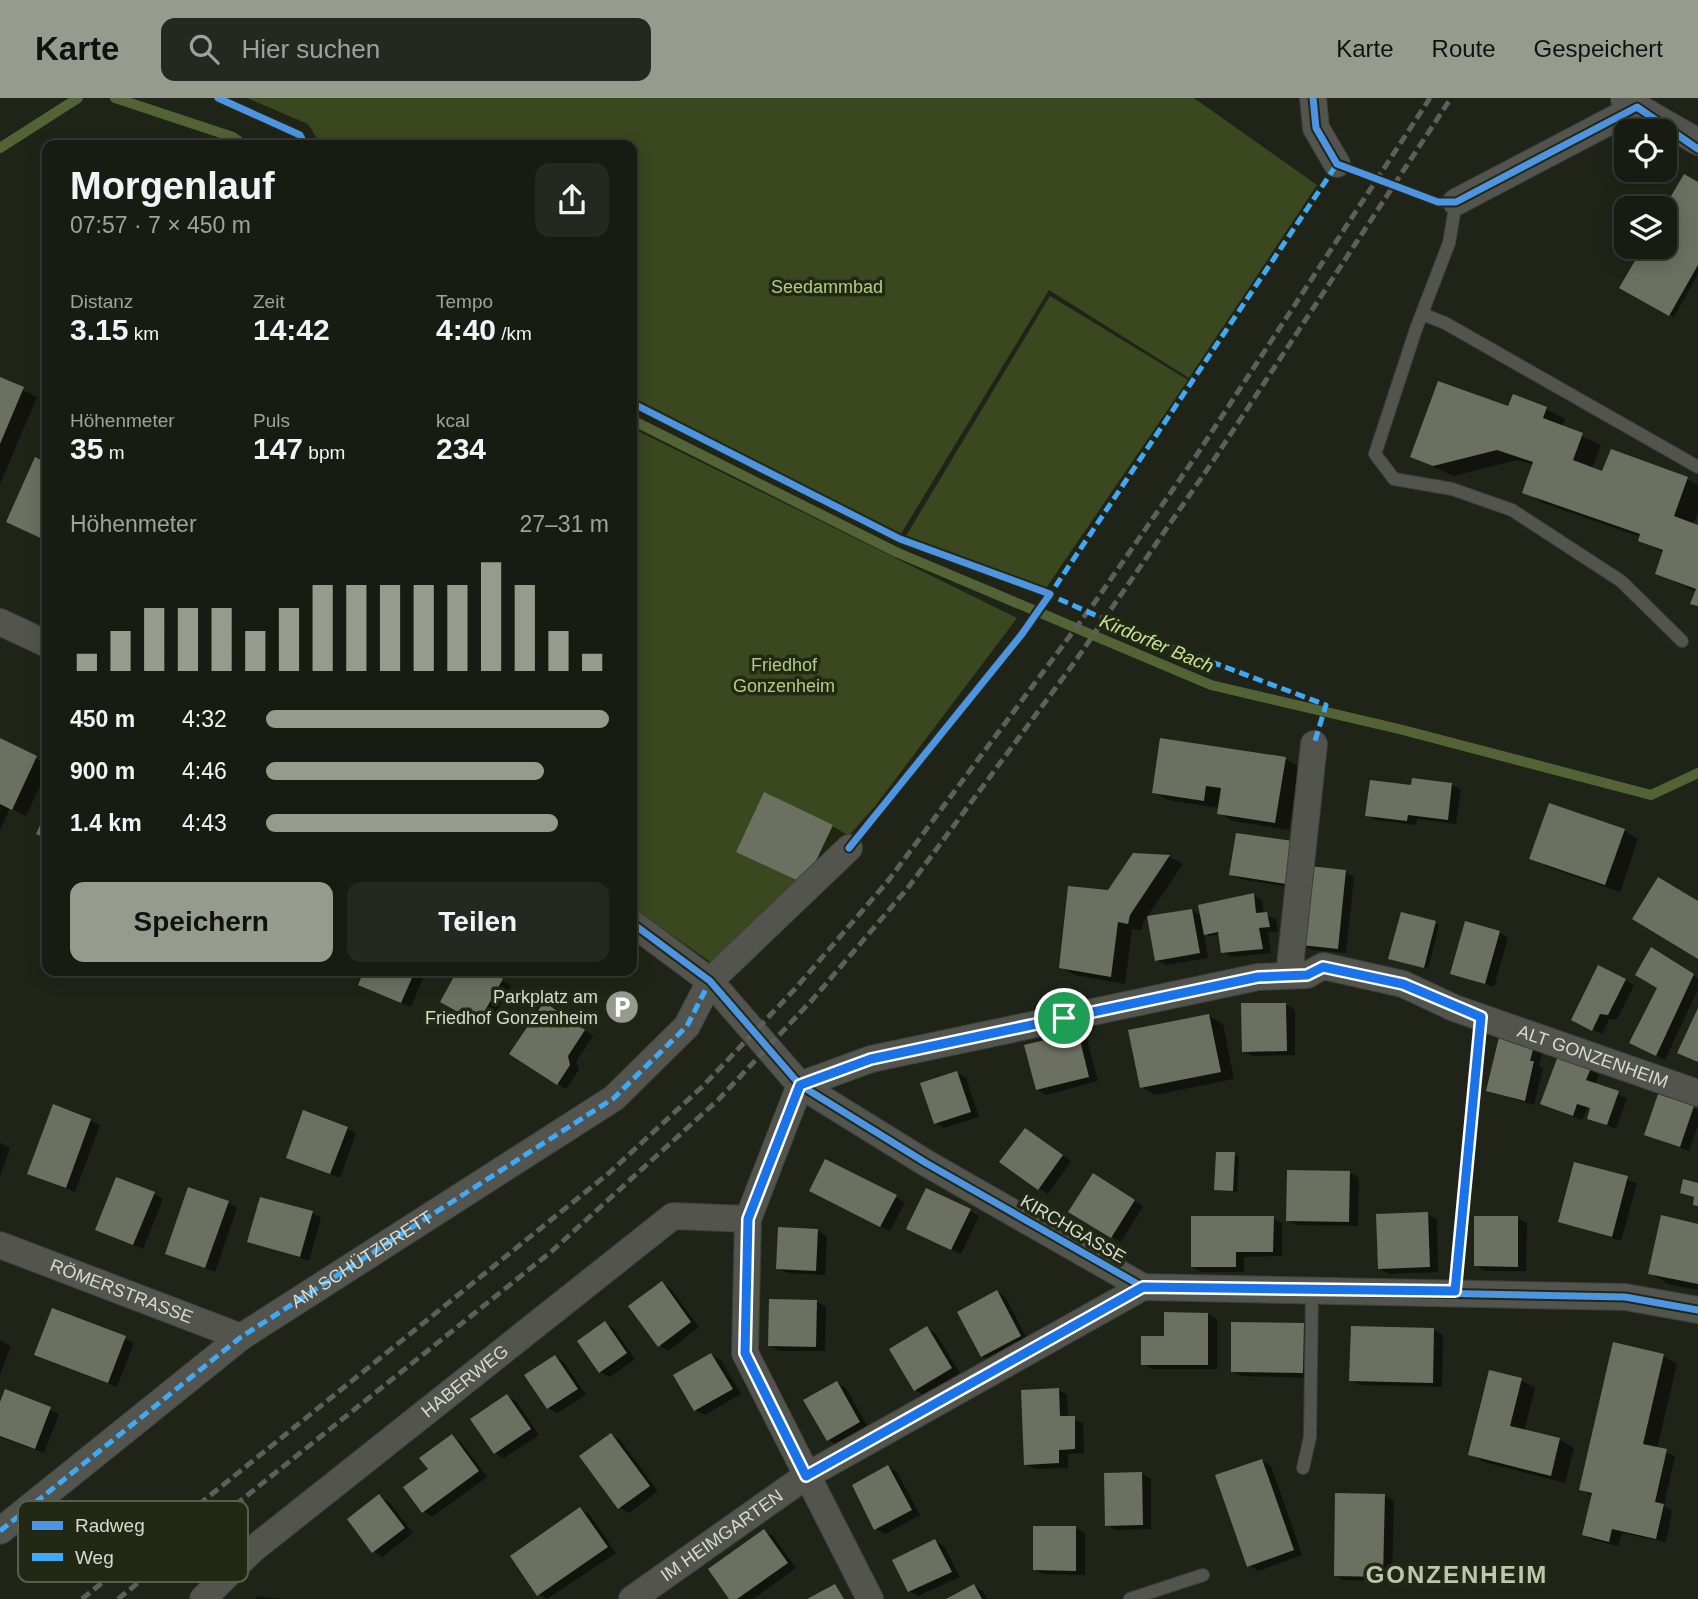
<!DOCTYPE html>
<html lang="de">
<meta charset="utf-8">
<style>
body{margin:0;font-family:Helvetica,sans-serif;background:#252820;color:#f1f3f6;height:100vh;display:flex;flex-direction:column;font-size:26px;white-space:nowrap}
*{box-sizing:border-box;margin:0}
p{font-size:23px;color:#9fa19f}
.icon{flex:none;width:38px;height:38px;fill:none;stroke:currentColor;stroke-width:2;stroke-linecap:round;stroke-linejoin:round}
.map{position:relative;flex:1;overflow:hidden}
.drawer{position:absolute;left:42px;top:42px;width:595px;height:836px;display:flex;flex-direction:column;background:#181b12;border-radius:14px;box-shadow:0 4px 18px #0003,0 0 0 2px #363932}
.drawer>*{flex:none}
.fabs{position:absolute;left:1614px;top:21px;display:grid;gap:14px}
.fabs a{display:grid;place-items:center;width:63px;height:63px;border-radius:14px;background:#181b12;box-shadow:0 4px 18px #0003,0 0 0 2px #363932;font-size:35px}
.pin{position:absolute;display:grid;place-items:center;width:60px;height:60px;color:#fff;margin:-30px;border:4px solid #fff;border-radius:50%;box-shadow:0 2px 7px #0007}
.round{display:grid;place-items:center;flex:none;width:74px;height:74px;border-radius:14px;background:#252820}
.overview{display:flex;align-items:center;justify-content:space-between;height:119px;padding:0 28px}
h1{font-size:38px;font-weight:700;line-height:52px}
.stats{display:grid;grid-template-columns:repeat(3,1fr);gap:10px;height:119px;padding:7px 28px}
.stats div{display:grid;align-content:center}
.stats b{font-size:30px;font-weight:700}
.stats small{font-size:19px;font-weight:400}
.stats p{font-size:19px}
.chart{height:196px;padding:14px 28px}
.chart p{display:flex;justify-content:space-between}
.chart svg{width:100%;height:126px;margin-top:7px;stroke:#979b8e;stroke-width:6}
.cta{display:flex;gap:14px;margin-top:auto;padding:14px 28px}
.cta a{flex:1;height:80px;border-radius:14px;background:#979b8e;color:#111;font-size:28px;font-weight:700;line-height:80px;text-align:center}
.cta a+a{background:#252820;color:#f1f3f6}
ul{padding:0 28px;list-style:none;font-size:23px}
li{display:grid;grid-template-columns:112px 84px 1fr;align-items:center;height:52px}
li i{height:18px;border-radius:9px;background:#979b8e}
header{display:flex;align-items:center;gap:42px;box-sizing:border-box;height:98px;padding:0 35px;background:#979b8e;color:#111}
header strong{font-size:33px}
nav{display:flex;gap:38px;margin-inline-start:auto;font-size:24px}
.search{width:490px;height:63px;background:#252820;display:flex;align-items:center;gap:18px;box-sizing:border-box;padding:0 24px;border-radius:14px;color:#9fa19f;font-size:26px}
.map>svg:first-child{display:block}
.green{fill:#3b471e}
.shadow{fill:#0007}
.lines{fill:none;stroke-linecap:round;stroke-linejoin:round}
.stream{stroke:#546335;stroke-width:10}
.building{fill:#6b7061}
.service-casing{stroke:#3c4036;stroke-width:14}
.minor-casing{stroke:#3c4036;stroke-width:28}
.path{stroke:#565951;stroke-width:4.5;stroke-dasharray:5 3.5;stroke-linecap:butt}
.service{stroke:#52544d;stroke-width:12}
.minor{stroke:#52544d;stroke-width:26}
.rail{stroke:#5c6058;stroke-width:5;stroke-dasharray:10 5;stroke-linecap:butt}
.quiet{stroke:#3fa9f5;stroke-width:5;stroke-dasharray:10 5;stroke-linecap:butt}
.cycleway-casing{stroke:#222814;stroke-width:11}
.cycleway{stroke:#4d94e3;stroke-width:7}
.route-casing{stroke:#fff;stroke-width:14}
.route{stroke:#1a73e8;stroke-width:9}
.labels{text-anchor:middle;stroke-width:7;stroke-linejoin:round;paint-order:stroke}
.park-label{font-size:18px;fill:#b3cc80;stroke:#222814}
.poi-label{font-size:18px;fill:#d7dbce;stroke:#222814;text-anchor:end}
.street-label{font-size:18px;fill:#d7dbce;stroke:#222814}
.water-label{font-size:19px;font-style:italic;fill:#c7e194;stroke:#222814}
.district-label{font-size:24px;font-weight:bold;letter-spacing:2px;fill:#bec7ad;stroke:#222814}
.key{fill:#222814;stroke:#585e4c;stroke-width:2}
.key-label{font-size:19px;fill:#d7dbce}
</style>
<header>
<strong>Karte</strong>
<div class="search"><svg class="icon" aria-label="search" viewBox="0 0 24 24"><circle cx="10" cy="10" r="6"/><path d="M15 15l6 6"/></svg>Hier suchen</div>
<nav><a>Karte</a><a>Route</a><a>Gespeichert</a></nav>
</header>
<div class="map">
<svg width="1698" height="1501" viewBox="0 0 1698 1501">
<rect width="100%" height="100%" fill="#202418"/>
<path class="green" d="M247,0H1194L1317,87L1189,280L1049,192L899,439L632,302V47H321L308,26Z
M1050,198L1188,282L1046,490L906,438Z
M632,330L1017,520L876,707L798,795L719,870L632,809Z"/>
<path class="shadow" d="M1698,86V176L1674,219L1622,189L1645,149H1664Z
M0,281L37,299L0,386Z
M1509,310L1546,311L1565,321L1562,329L1601,347L1592,371L1603,375L1687,381L1698,387V413L1693,427L1698,429V508L1696,494L1657,475L1664,455L1640,442L1641,439L1543,405L1525,394L1534,367L1517,362L1453,378L1412,358Z
M0,642L47,666V673L26,718L10,710L0,733Z
M1285,661L1299,669L1289,732L1233,723L1219,715L1220,710L1168,702L1154,694Z
M1452,687L1461,692L1456,726L1417,721L1416,727L1376,722L1367,717L1413,689Z
M832,728L846,736L819,793L738,754Z
M1624,732L1638,741L1620,794L1545,768L1531,760Z
M1302,750L1295,790L1240,781L1231,776Z
M1134,756L1169,759L1183,766L1143,825L1142,832L1132,831L1125,886L1075,877L1061,869Z
M1345,774L1354,779L1346,855L1312,852L1303,846Z
M1253,797L1262,802L1264,816L1276,821L1278,834H1268L1271,855L1232,859L1223,854L1220,836L1209,838L1204,835L1208,860L1166,867L1157,862L1192,812L1202,818Z
M1402,816L1439,827L1428,871L1394,862Z
M1499,834L1508,840L1494,889L1452,875Z
M1651,851L1698,880V891L1665,962L1640,949L1659,889Z
M366,873H426L411,909L370,892Z
M486,873L511,888L488,929L442,903Z
M1625,882L1634,887L1617,921H1609L1602,936L1582,927Z
M1286,907L1295,912V957L1253,958L1243,953Z
M553,911L593,938L576,964L579,972L566,991L558,986Z
M1209,918L1223,926L1234,981L1155,997L1141,989Z
M1078,936L1087,941L1098,983L1046,997L1037,991Z
M1533,950L1542,955L1539,968L1543,970L1534,1007L1488,993Z
M1590,972L1599,977L1595,987L1627,1000L1616,1031L1589,1020L1592,1011L1587,1010L1582,1022L1542,1006Z
M957,975L966,980L979,1019L944,1030L935,1025Z
M54,1008L100,1027L75,1094L30,1075Z
M1693,1010L1698,1012V1027L1689,1053L1646,1036Z
M347,1030L356,1035L340,1080L288,1059Z
M1034,1037L1071,1063L1048,1096L1039,1090Z
M0,1045L10,1050L0,1079Z
M1217,1055L1239,1058L1237,1094L1216,1091Z
M826,1063L905,1104L890,1133L820,1097Z
M1575,1066L1637,1085L1621,1143L1560,1123Z
M1350,1075L1359,1080L1358,1128L1297,1127L1288,1122Z
M1093,1077L1143,1108L1121,1144L1071,1113Z
M154,1096L163,1101L143,1151L106,1136Z
M228,1104L237,1110L215,1174L167,1155Z
M970,1113L979,1118L961,1156L917,1136Z
M312,1115L321,1120L309,1163L249,1143Z
M1427,1116L1437,1121L1438,1174L1389,1176L1379,1170Z
M1273,1120L1282,1125V1158L1244,1159V1174H1201L1192,1168Z
M1518,1120L1527,1125L1526,1173H1485L1476,1167Z
M1698,1127V1192L1668,1186L1650,1175Z
M818,1133L827,1138L825,1177L787,1175L778,1170Z
M662,1185L671,1191L699,1229L668,1253L659,1247Z
M997,1194L1006,1200L1029,1244L991,1263L982,1258Z
M817,1204L826,1209L825,1253H779L770,1247Z
M53,1213L134,1245L117,1289L36,1256Z
M1208,1216L1217,1222V1271H1152L1143,1266Z
M605,1225L614,1231L635,1261L610,1279L600,1274Z
M1304,1227L1313,1232L1312,1280L1241,1278L1232,1273Z
M927,1230L936,1236L960,1275L924,1297L915,1292Z
M1352,1230L1434,1232L1443,1237L1442,1289L1360,1287L1351,1282Z
M0,1242L11,1248L0,1277Z
M711,1257L721,1262L741,1296L705,1317L696,1312Z
M1663,1258L1677,1266L1657,1351L1675,1358L1664,1408L1672,1413L1666,1444L1622,1435L1618,1448L1593,1442L1584,1437L1592,1398L1581,1391Z
M555,1259L564,1264L586,1297L557,1315L548,1310Z
M1521,1282L1535,1290L1524,1333L1560,1342L1574,1350L1565,1385L1484,1364L1470,1356Z
M837,1285L846,1290L868,1329L837,1347L828,1342Z
M1058,1292L1067,1297L1068,1320L1083,1325L1084,1355L1068,1356V1370L1035,1371L1026,1366Z
M6,1294L59,1316L44,1355L0,1339V1309Z
M507,1298L516,1303L539,1337L504,1360L495,1355Z
M611,1337L620,1342L658,1393L629,1415L620,1410Z
M452,1338L461,1344L487,1379L432,1419L423,1413Z
M1262,1363L1271,1368L1302,1457L1258,1473L1249,1467Z
M888,1369L897,1374L920,1417L885,1436L876,1431Z
M1142,1376L1151,1381V1431L1116,1432L1107,1427Z
M1385,1398L1394,1403L1392,1483L1344,1482L1335,1477Z
M380,1399L389,1404L413,1435L382,1459L373,1453Z
M581,1411L590,1417L616,1455L547,1501L539,1496Z
M1076,1430L1085,1435V1477L1043,1476L1034,1471Z
M764,1433L773,1438L796,1470L753,1501H732Z
M935,1443L944,1448L960,1479L918,1498L909,1493Z
M974,1488L983,1493L987,1501H950Z
M256,1498L281,1501H256Z"/>
<g class="lines">
<path class="stream" d="M115,0L233,39L244,47
M0,50L78,0
M632,322L896,454L1211,587L1399,631L1651,697L1698,675"/>
</g>
<path class="building" d="M1684,76L1698,84V167L1669,218L1619,190L1643,149H1664V110Z
M0,279L24,289L0,346Z
M1438,283L1508,308L1513,296L1547,309L1543,320L1583,335L1573,362L1602,373L1611,351L1688,379L1674,418L1698,427V508L1690,506L1696,491L1655,476L1663,452L1638,443L1640,436L1522,395L1533,364L1497,352L1433,368L1410,359Z
M35,359L47,365V443L6,424Z
M0,640L37,658L12,712L0,706Z
M1160,640L1286,659L1275,725L1217,716L1221,690L1206,688L1204,703L1152,695Z
M1412,680L1452,685L1448,722L1408,717L1407,723L1365,718L1370,682L1411,687Z
M764,694L833,727L805,786L736,754Z
M1549,705L1625,731L1605,787L1529,761Z
M47,712V741L36,736Z
M1236,735L1293,743L1286,786L1229,777Z
M1133,755L1170,757L1130,817L1128,826L1118,824L1111,879L1059,870L1068,788L1108,792Z
M1309,768L1346,772L1338,851L1301,847Z
M1658,779L1698,803V861L1632,821Z
M1254,795L1256,815L1267,814L1270,829L1259,830L1263,851L1221,855L1218,834L1204,837L1198,807Z
M1192,811L1200,855L1155,863L1147,818Z
M1401,814L1436,823L1424,870L1388,861Z
M1465,823L1500,833L1485,886L1450,876Z
M1651,849L1694,876L1656,958L1629,945L1657,890L1635,877Z
M1598,867L1626,881L1608,917L1600,916L1592,933L1571,922Z
M364,873H415L401,905L358,887Z
M457,873H490L503,881L478,925L440,904Z
M544,904L585,932L568,958L570,967L557,987L509,956Z
M1241,905H1286L1287,953L1242,954Z
M1698,910V964L1677,955Z
M1209,916L1221,974L1140,990L1128,932Z
M1078,934L1089,979L1036,992L1024,947Z
M1499,939L1534,948L1530,963H1534L1525,1003L1486,993Z
M1558,958L1591,970L1586,982L1619,993L1607,1027L1587,1021L1590,1010L1577,1006L1573,1018L1540,1006Z
M957,973L971,1014L934,1026L920,985Z
M1658,996L1694,1008L1680,1049L1644,1037Z
M53,1006L91,1021L66,1090L27,1076Z
M303,1012L348,1029L330,1076L286,1060Z
M1025,1030L1063,1057L1038,1092L999,1064Z
M1216,1054H1235L1233,1093L1214,1092Z
M825,1061L897,1097L880,1129L809,1093Z
M1574,1064L1628,1078L1612,1139L1558,1124Z
M1287,1072L1350,1073L1349,1124L1286,1123Z
M1093,1075L1135,1102L1111,1140L1068,1114Z
M116,1079L155,1094L133,1147L95,1132Z
M1683,1081L1698,1085V1108L1693,1107L1694,1099L1680,1095Z
M188,1089L229,1103L205,1170L165,1156Z
M926,1090L971,1111L951,1152L906,1131Z
M260,1099L313,1113L300,1159L247,1144Z
M1428,1114L1430,1169L1378,1171L1376,1116Z
M1661,1117L1698,1126V1186L1648,1176Z
M1191,1118H1274L1273,1154H1236V1169H1191Z
M1474,1118H1518V1169L1474,1168Z
M778,1129L818,1131L816,1173L776,1171Z
M662,1183L691,1224L658,1249L628,1208Z
M997,1192L1021,1238L981,1259L957,1214Z
M769,1201L817,1202L816,1249L768,1248Z
M52,1210L126,1238L108,1285L34,1257Z
M1164,1214L1208,1215V1267H1141V1238H1164Z
M605,1223L627,1255L599,1275L577,1243Z
M1231,1224L1304,1225L1303,1275L1231,1274Z
M927,1228L952,1270L914,1293L889,1251Z
M1351,1228L1434,1230L1433,1285L1349,1283Z
M1613,1244L1664,1256L1643,1346L1667,1351L1655,1404L1664,1406L1656,1441L1612,1431L1609,1444L1582,1437L1592,1395L1579,1392Z
M711,1255L733,1291L694,1313L673,1277Z
M555,1257L578,1291L547,1311L524,1277Z
M1489,1272L1522,1280L1510,1328L1560,1340L1551,1378L1468,1357Z
M837,1283L860,1324L827,1343L803,1302Z
M1059,1290L1060,1318H1075V1351L1059,1352V1365L1024,1367L1021,1292Z
M5,1291L51,1309L35,1351L0,1338V1304Z
M507,1296L531,1331L494,1356L470,1321Z
M611,1335L650,1388L618,1411L579,1358Z
M452,1336L479,1373L422,1415L403,1389L428,1371L419,1360Z
M1262,1361L1294,1452L1247,1469L1215,1377Z
M888,1367L912,1412L874,1432L852,1387Z
M1142,1374L1143,1427L1105,1428L1104,1375Z
M1335,1395L1385,1396L1383,1479L1334,1478Z
M379,1396L405,1430L372,1455L347,1421Z
M580,1409L608,1449L537,1498L510,1458Z
M1033,1428H1076V1473L1033,1472Z
M764,1431L788,1465L737,1501H729L708,1471Z
M935,1441L952,1474L908,1494L892,1462Z
M835,1486L844,1501H807Z
M974,1486L982,1501H946Z"/>
<g class="lines">
<g class="service-casing">
<path id="service" d="M1456,104L1449,145L1416,231L1375,356L1394,381L1452,391L1512,412L1621,483L1682,543
M1422,216L1445,225L1698,369
M1303,1370L1310,1339L1312,1192
M1130,1501L1203,1477"/>
</g>
<g class="minor-casing">
<g id="minor">
<path d="M1313,0L1316,30L1337,66"/>
<path d="M1624,1L1698,44"/>
<path d="M1456,104L1637,9"/>
<path d="M0,524L47,546"/>
<path d="M632,825L710,883L800,987L926,1065L1143,1189L1625,1199L1698,1212"/>
<path d="M1289,877L1314,646"/>
<path id="s1" d="M800,987L871,961L1258,879L1307,877L1323,868L1403,886L1454,910L1698,995"/>
<path d="M800,987L748,1121L745,1255L870,1501"/>
<path id="s2" d="M0,1147L241,1239"/>
<path id="s3" d="M0,1433L241,1239L614,1000L687,928L710,883L849,750"/>
<path id="s4" d="M203,1501L252,1452L673,1118L748,1121"/>
<path id="s5" d="M632,1501L806,1378L1143,1189"/>
</g>
</g>
<path class="path" d="M1457,1168L1479,947"/>
<use href="#service" class="service"/>
<use href="#minor" class="minor"/>
<path class="rail" d="M82,1501L609,1075L703,988L794,892L888,783L1095,504L1196,358L1430,0
M118,1501L552,1153L719,1001L813,901L907,791L1074,565L1213,363L1451,0"/>
<path class="quiet" d="M1045,495L1145,539L1326,607L1314,646
M1047,501L1337,66
M0,1433L241,1239L614,1000L687,928L710,883"/>
<g class="cycleway-casing">
<path id="cycleway" d="M218,0L300,37L305,47
M1313,0L1316,30L1337,66L1438,104H1456L1637,9L1698,51
M632,305L900,441L1050,496L1022,536L849,750
M632,825L710,883L800,987L926,1065L1143,1189L1625,1199L1698,1212"/>
</g>
<use href="#cycleway" class="cycleway"/>
</g>
<g class="lines">
<g class="route-casing">
<path id="route" d="M1323,869L1403,886L1481,919L1455,1193L1143,1189L806,1378L745,1255L748,1121L800,987L871,961L1258,879L1307,877Z"/>
</g>
<use href="#route" class="route"/>
</g>
<defs>
<g id="parking-disc" transform="scale(1.75)"><circle r="9.5" fill="#979b8e" stroke="#222814"/><path d="M-3.5-5.5H1a3.5 3.5 0 0 1 0 7H-1V5.5H-3.5ZM-1-3.4V-.6H.8a1.4 1.4 0 0 0 0-2.8Z" fill="#fff"/></g>
</defs>
<g fill-rule="evenodd">
<use href="#parking-disc" x="622" y="909"/>
</g>
<g class="labels">
<g class="park-label">
<text x="827" y="195">Seedammbad</text>
<text x="784" y="573">Friedhof<tspan x="784" dy="21">Gonzenheim</tspan></text>
</g>
<g class="poi-label">
<text x="598" y="905">Parkplatz am<tspan x="598" dy="21">Friedhof Gonzenheim</tspan></text>
</g>
<g class="street-label">
<text dy="6" stroke="none"><textPath href="#s1" startOffset="824">ALT GONZENHEIM</textPath></text>
<text transform="translate(1073 1131) rotate(30)" y="6">KIRCHGASSE</text>
<text dy="6" stroke="none"><textPath href="#s3" startOffset="453">AM SCHÜTZBRETT</textPath></text>
<text dy="6" stroke="none"><textPath href="#s2" startOffset="130">RÖMERSTRASSE</textPath></text>
<text dy="6" stroke="none"><textPath href="#s4" startOffset="341">HABERWEG</textPath></text>
<text dy="6" stroke="none"><textPath href="#s5" startOffset="110">IM HEIMGARTEN</textPath></text>
</g>
<g class="water-label">
<text transform="translate(1157 545) rotate(23)" y="7">Kirdorfer Bach</text>
</g>
<g class="district-label">
<text x="1457" y="1485">GONZENHEIM</text>
</g>
</g>
<rect x="18" y="1403" width="230" height="81" rx="10" class="key"/>
<rect x="32" y="1423" width="31" height="9" fill="#4d94e3"/>
<rect x="32" y="1455" width="31" height="8" fill="#3fa9f5"/>
<g class="key-label">
<text x="75" y="1434">Radweg</text>
<text x="75" y="1466">Weg</text>
</g>
</svg>
<div class="fabs">
<a><svg class="icon" aria-label="locate" viewBox="0 0 24 24"><circle cx="12" cy="12" r="6"/><path d="M12 2v4M12 18v4M2 12h4M18 12h4"/></svg></a>
<a><svg class="icon" aria-label="layers" viewBox="0 0 24 24"><path d="M12 4l9 5-9 5-9-5zM3 14l9 5 9-5"/></svg></a>
</div>
<div class="pin" style="left:1064px;top:920px;background:#1e9e55"><svg class="icon" aria-label="arrive" viewBox="0 0 24 24"><path d="M6 21V4h12l-3 4 3 4H6"/></svg></div>
<section class="drawer">
<div class="overview"><div><h1>Morgenlauf</h1><p>07:57 · 7 × 450 m</p></div><a class="round"><svg class="icon" aria-label="share" viewBox="0 0 24 24"><path d="M12 15V3M7 8l5-5 5 5M5 13v7h14v-7"/></svg></a></div>
<div class="stats">
<div><p>Distanz</p><b>3.15<small> km</small></b></div>
<div><p>Zeit</p><b>14:42</b></div>
<div><p>Tempo</p><b>4:40<small> /km</small></b></div>
</div>
<div class="stats">
<div><p>Höhenmeter</p><b>35<small> m</small></b></div>
<div><p>Puls</p><b>147<small> bpm</small></b></div>
<div><p>kcal</p><b>234</b></div>
</div>
<div class="chart"><p><span>Höhenmeter</span>27–31 m</p>
<svg viewBox="0 0 160 44" preserveAspectRatio="none"><path d="M5 44V38M15 44V30M25 44V22M35 44V22M45 44V22M55 44V30M65 44V22M75 44V14M85 44V14M95 44V14M105 44V14M115 44V14M125 44V6M135 44V14M145 44V30M155 44V38"/></svg>
</div>
<ul>
<li><b>450 m</b>4:32<i style="width:100%"></i></li>
<li><b>900 m</b>4:46<i style="width:81%"></i></li>
<li><b>1.4 km</b>4:43<i style="width:85%"></i></li>
</ul>
<div class="cta"><a>Speichern</a><a>Teilen</a></div>
</section>
</div>
